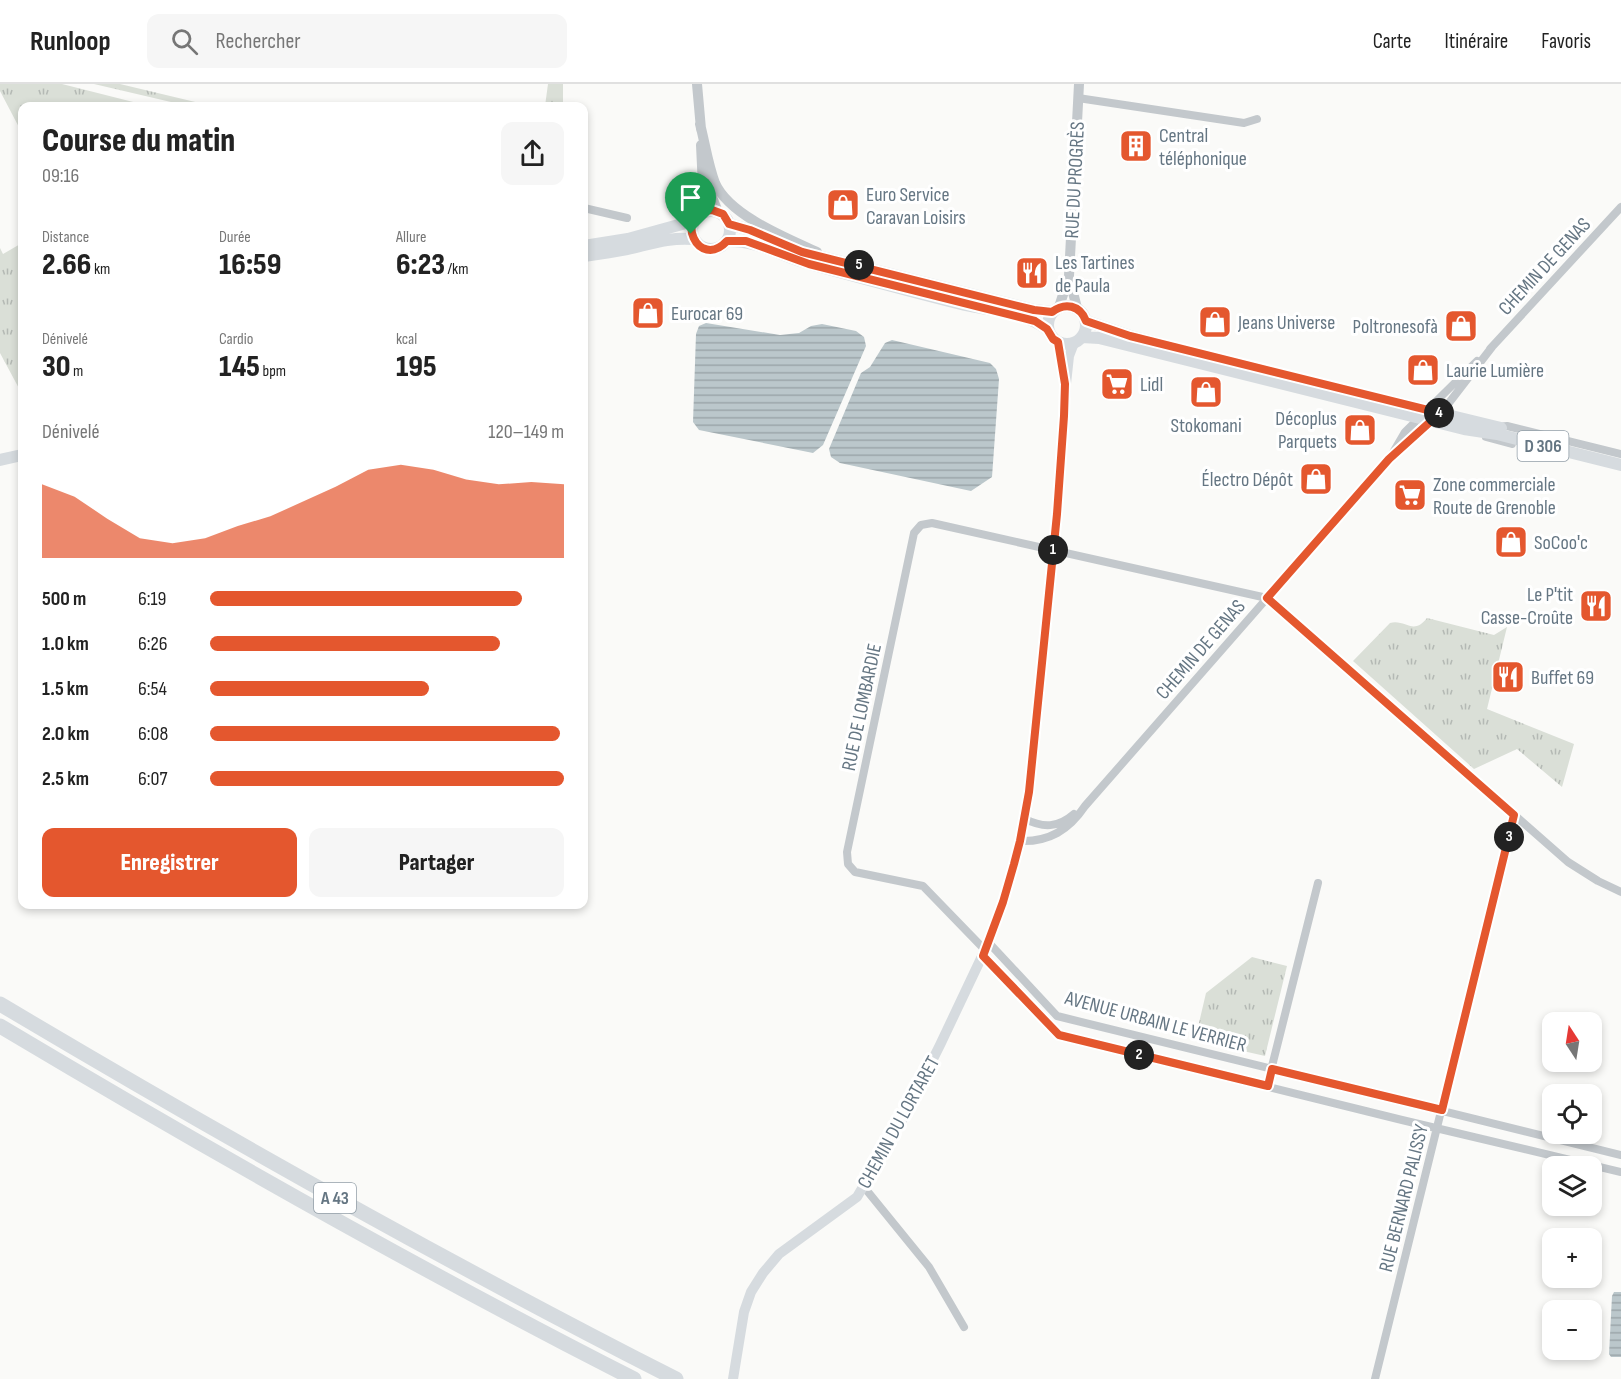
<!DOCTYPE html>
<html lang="fr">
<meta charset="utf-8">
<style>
body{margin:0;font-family:"Sofia Sans Condensed",sans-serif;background:#f6f6f6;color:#222;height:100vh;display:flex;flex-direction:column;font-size:22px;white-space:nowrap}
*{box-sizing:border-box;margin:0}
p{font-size:20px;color:#767676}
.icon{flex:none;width:33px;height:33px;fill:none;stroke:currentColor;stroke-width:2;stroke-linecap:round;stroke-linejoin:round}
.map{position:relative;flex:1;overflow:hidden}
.details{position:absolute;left:18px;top:18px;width:570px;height:807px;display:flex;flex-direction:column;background:#fff;border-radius:12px;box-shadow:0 3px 9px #0003}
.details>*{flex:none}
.needle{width:39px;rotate:348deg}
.fabs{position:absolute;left:1542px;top:928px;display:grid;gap:12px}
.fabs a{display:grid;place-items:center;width:60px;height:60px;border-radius:12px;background:#fff;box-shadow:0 3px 9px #0003;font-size:30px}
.pin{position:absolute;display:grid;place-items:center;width:51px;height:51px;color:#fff;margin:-62px -26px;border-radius:50% 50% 50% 0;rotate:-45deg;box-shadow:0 0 6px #0007}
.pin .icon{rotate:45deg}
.km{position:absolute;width:30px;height:30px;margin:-15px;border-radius:50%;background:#222;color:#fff;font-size:16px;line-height:30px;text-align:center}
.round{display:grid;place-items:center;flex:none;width:63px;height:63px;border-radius:12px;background:#f6f6f6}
.summary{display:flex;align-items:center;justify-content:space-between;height:102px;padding:0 24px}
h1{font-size:33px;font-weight:800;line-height:45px}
.metrics{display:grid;grid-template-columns:repeat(3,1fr);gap:9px;height:102px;padding:6px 24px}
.metrics div{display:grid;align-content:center}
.metrics b{font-size:30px;font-weight:800}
.metrics small{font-size:16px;font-weight:400}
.metrics p{font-size:16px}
.chart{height:168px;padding:12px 24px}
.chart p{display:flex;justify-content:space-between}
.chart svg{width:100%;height:108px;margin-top:6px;fill:#e4572e;opacity:.7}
.cta{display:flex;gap:12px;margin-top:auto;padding:12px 24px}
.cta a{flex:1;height:69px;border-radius:12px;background:#e4572e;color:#fff;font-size:24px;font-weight:800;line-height:69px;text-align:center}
.cta a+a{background:#f6f6f6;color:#222}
ul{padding:0 24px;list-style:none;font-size:20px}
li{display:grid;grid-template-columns:96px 72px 1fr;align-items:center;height:45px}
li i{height:15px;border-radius:8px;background:#e4572e}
header{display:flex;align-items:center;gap:36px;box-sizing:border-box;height:84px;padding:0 30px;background:#fff;border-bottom:2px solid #e0e0e0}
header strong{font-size:28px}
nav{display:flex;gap:33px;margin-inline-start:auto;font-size:21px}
.search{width:420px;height:54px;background:#f6f6f6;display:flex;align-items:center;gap:15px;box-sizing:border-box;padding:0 21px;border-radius:12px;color:#767676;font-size:22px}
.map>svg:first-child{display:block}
.grass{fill:url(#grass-tufts)}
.forest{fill:url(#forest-firs)}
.water{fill:url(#water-rules)}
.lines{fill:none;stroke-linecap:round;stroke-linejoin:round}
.minor{stroke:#c3c8cc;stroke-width:8}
.tertiary{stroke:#c3c8cc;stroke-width:10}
.secondary{stroke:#d6dbdf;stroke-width:10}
.primary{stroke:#d6dbdf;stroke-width:12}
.motorway{stroke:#d6dbdf;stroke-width:15}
.route-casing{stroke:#fff;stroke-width:12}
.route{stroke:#e4572e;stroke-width:8}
.labels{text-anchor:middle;stroke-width:6;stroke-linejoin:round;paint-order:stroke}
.shield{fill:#fff;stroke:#939fa8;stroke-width:1.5}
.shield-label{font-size:18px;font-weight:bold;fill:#657683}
.poi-label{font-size:20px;fill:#657683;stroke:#fff;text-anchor:start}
.street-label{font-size:20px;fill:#657683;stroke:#fff}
</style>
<header>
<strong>Runloop</strong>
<div class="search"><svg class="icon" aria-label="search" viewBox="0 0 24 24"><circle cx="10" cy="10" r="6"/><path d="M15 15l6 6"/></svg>Rechercher</div>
<nav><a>Carte</a><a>Itinéraire</a><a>Favoris</a></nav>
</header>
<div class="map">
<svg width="1621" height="1295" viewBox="0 0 1621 1295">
<defs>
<pattern id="grass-tufts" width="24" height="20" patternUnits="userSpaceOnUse" patternTransform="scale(1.5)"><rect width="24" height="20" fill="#dadfd7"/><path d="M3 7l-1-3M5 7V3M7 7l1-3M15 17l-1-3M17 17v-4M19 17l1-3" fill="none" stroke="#b4b9b4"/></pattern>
<pattern id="forest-firs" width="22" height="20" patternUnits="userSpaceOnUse" patternTransform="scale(1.5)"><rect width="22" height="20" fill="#dadfd7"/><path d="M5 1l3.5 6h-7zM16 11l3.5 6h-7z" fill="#b4b9b4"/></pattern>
<pattern id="water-rules" width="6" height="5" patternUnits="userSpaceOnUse" patternTransform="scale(1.5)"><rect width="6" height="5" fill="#bbc7cb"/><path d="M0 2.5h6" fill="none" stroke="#9ca6aa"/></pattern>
</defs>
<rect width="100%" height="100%" fill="#fafaf8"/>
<path class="grass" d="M0,0H62L149,22H22V49L0,7Z
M94,0H120L212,22H188Z
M22,159V310L0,269V164L3,170Z
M1427,534L1494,551L1507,543L1487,625L1574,660L1562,703L1517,665L1474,685L1353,577L1390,539C1406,535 1413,552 1427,534Z
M1252,873L1287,882L1265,972L1195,956L1206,909Z"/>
<path class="forest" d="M548,0H563V22H545Z"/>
<path class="water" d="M706,239L780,251L799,249L811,242L822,240L856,247L864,253L866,262L823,361L813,369L699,346L693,338L696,250L699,242Z
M892,256L990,279L996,285L999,295L992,393L971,407L840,379L831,373L829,365L861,289L870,283L885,259Z
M1614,1208H1621V1273H1611L1609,1270L1612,1212Z"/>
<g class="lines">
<path class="minor" d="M1078,14L1244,39L1257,35
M584,124L627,134
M1490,265L1621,123
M1498,343L1507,342L1621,370
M1486,353L1512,360
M1391,372L1405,348L1477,277
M1025,735C1043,744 1058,744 1074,730
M1020,757C1049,758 1069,746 1085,722L1389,375L1445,324L1492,263
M989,859L1057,932L1621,1071
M985,866L923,802L855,788L848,780L847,768L914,449L921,441L932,439L1267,514L1568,778L1598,797L1621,808
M983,872L1059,951L1402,1036L1621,1088
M1267,1002L1318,799
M864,1103L929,1183L964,1243
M1375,1295L1514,731"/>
<path class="tertiary" d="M697,0L701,45
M700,40C705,59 708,81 715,99C729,131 786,154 817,168
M709,93L712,113L718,128
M700,129L703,103L701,61
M1069,193L1077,224
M1059,223L1069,192L1079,0"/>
<path class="secondary" d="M1058,258L1064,293
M733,1295L744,1228L751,1208L763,1189L779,1170L857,1113L904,1033L940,961L985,866L1003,818L1020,757L1029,708L1057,431L1066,300L1069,272L1074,259"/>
<path class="primary" d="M692 146a19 19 0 1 1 38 0a19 19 0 1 1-38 0Z
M729,140L750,146L802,168L1034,226L1052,228
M727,157C758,156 781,172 810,180C861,194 913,208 965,221C992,227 1024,228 1047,245
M584,162L628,155L693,137
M584,172C598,170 612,168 627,165C650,160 669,153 693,155
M1048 241a19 19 0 1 1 38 0a19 19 0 1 1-38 0Z
M1086,237L1130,252L1210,273
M1082,253L1099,254L1464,345L1497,350L1621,381
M1291,293L1501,344
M0,376L22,371"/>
<path class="motorway" d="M0,920C222,1052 446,1178 676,1295
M0,942C208,1066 418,1185 634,1295"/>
</g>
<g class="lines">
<g class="route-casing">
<path id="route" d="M712,126L723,130L729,140L750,146L802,168L1034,226L1052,228C1065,218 1080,221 1086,237L1130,252L1440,329L1389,375L1267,514L1514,731L1442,1026L1272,985L1268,1002L1059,951L983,872L1003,818L1014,780L1020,757L1029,708L1057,430L1064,332L1065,300L1058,258L1053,255L1047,245L1035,237L809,180L746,157H727C698,188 672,128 712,126Z"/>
</g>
<use href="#route" class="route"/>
</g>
<defs>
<g id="building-square" transform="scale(1.725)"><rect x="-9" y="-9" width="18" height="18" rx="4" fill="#e4572e" stroke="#fff"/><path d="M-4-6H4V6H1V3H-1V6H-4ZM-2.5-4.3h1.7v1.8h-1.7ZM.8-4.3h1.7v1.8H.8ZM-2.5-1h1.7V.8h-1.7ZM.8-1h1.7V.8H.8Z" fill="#fff"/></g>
<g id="shop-square" transform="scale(1.725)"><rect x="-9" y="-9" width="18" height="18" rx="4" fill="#e4572e" stroke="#fff"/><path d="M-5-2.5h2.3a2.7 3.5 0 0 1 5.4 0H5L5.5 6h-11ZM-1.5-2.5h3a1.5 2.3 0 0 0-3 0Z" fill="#fff"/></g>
<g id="restaurant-square" transform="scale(1.725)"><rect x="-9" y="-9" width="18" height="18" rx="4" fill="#e4572e" stroke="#fff"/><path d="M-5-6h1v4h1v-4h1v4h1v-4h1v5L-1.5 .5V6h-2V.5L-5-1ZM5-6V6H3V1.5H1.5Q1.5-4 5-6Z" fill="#fff"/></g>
<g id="supermarket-square" transform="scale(1.725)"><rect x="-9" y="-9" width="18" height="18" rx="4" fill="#e4572e" stroke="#fff"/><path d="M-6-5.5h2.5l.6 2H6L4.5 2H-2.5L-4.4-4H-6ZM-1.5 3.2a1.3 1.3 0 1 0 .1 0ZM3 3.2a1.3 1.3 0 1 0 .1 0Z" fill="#fff"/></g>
</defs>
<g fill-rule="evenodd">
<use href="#building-square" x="1136" y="62"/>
<use href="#shop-square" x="843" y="121"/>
<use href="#restaurant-square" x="1032" y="189"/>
<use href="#shop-square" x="648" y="229"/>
<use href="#shop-square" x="1215" y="238"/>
<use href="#shop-square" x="1461" y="242"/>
<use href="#shop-square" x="1423" y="286"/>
<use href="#supermarket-square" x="1117" y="300"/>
<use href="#shop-square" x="1206" y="308"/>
<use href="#shop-square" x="1360" y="346"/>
<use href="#shop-square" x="1316" y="395"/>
<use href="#supermarket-square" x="1410" y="411"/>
<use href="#shop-square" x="1511" y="458"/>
<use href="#restaurant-square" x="1596" y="522"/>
<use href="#restaurant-square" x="1508" y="593"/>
</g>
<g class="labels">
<g class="shield">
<rect x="1517.5" y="347" width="51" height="30" rx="4.5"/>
<rect x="314" y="1099" width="42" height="30" rx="4.5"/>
</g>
<g class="shield-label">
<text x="1543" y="368">D 306</text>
<text x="335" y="1120">A 43</text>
</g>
<g class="poi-label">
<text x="1159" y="58">Central<tspan x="1159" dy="23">téléphonique</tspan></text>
<text x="866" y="117">Euro Service<tspan x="866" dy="23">Caravan Loisirs</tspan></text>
<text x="1055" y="185">Les Tartines<tspan x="1055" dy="23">de Paula</tspan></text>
<text x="671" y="236">Eurocar 69</text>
<text x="1238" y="245">Jeans Universe</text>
<text x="1438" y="249" text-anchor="end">Poltronesofà</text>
<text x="1446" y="293">Laurie Lumière</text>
<text x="1140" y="307">Lidl</text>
<text x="1337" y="341" text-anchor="end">Décoplus<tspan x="1337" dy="23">Parquets</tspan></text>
<text x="1206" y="348" text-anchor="middle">Stokomani</text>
<text x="1293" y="402" text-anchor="end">Électro Dépôt</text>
<text x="1433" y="407">Zone commerciale<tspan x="1433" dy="23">Route de Grenoble</tspan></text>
<text x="1534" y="465">SoCoo'c</text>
<text x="1573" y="517" text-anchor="end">Le P'tit<tspan x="1573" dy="23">Casse-Croûte</tspan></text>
<text x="1531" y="600">Buffet 69</text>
</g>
<g class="street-label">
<text transform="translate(1074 96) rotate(-87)" y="7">RUE DU PROGRÈS</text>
<text transform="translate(1544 182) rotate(-47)" y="7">CHEMIN DE GENAS</text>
<text transform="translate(1200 565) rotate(-49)" y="7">CHEMIN DE GENAS</text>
<text transform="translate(861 623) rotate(-78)" y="7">RUE DE LOMBARDIE</text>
<text transform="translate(1156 937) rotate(15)" y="7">AVENUE URBAIN LE VERRIER</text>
<text transform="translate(898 1038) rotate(-61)" y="7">CHEMIN DU LORTARET</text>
<text transform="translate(1403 1114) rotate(-76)" y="7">RUE BERNARD PALISSY</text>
</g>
</g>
</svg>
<div class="fabs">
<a><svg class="needle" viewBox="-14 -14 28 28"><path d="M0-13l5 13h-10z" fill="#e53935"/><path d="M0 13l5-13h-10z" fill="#767676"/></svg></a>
<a><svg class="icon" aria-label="locate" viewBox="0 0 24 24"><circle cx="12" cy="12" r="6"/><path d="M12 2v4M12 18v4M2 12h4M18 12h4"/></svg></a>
<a><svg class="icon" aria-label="layers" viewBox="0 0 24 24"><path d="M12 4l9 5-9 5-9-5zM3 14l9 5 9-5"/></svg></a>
<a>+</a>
<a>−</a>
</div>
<div class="pin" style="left:691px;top:150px;background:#1e9e55"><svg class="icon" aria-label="arrive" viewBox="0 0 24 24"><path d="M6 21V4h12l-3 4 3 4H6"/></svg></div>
<b class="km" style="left:1053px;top:466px">1</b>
<b class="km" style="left:1139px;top:971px">2</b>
<b class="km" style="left:1509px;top:753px">3</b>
<b class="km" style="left:1439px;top:329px">4</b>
<b class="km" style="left:859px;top:181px">5</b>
<section class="details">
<div class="summary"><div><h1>Course du matin</h1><p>09:16</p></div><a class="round"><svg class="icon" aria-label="share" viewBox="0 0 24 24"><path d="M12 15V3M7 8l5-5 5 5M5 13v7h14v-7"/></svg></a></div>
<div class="metrics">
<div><p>Distance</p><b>2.66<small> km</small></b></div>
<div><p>Durée</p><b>16:59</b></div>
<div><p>Allure</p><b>6:23<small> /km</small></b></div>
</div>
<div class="metrics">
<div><p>Dénivelé</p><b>30<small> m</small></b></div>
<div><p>Cardio</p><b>145<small> bpm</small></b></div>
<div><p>kcal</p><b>195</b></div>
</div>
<div class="chart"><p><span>Dénivelé</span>120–149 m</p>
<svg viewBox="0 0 160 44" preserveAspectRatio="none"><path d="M0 44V14L10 19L20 28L30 36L40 38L50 36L60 31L70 27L80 21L90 15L100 8L110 6L120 8L130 12L140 14L150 13L160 14V44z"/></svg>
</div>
<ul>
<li><b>500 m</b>6:19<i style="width:88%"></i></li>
<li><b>1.0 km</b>6:26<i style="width:82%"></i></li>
<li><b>1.5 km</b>6:54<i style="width:62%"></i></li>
<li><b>2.0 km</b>6:08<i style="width:99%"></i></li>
<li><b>2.5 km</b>6:07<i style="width:100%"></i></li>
</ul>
<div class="cta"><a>Enregistrer</a><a>Partager</a></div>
</section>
</div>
